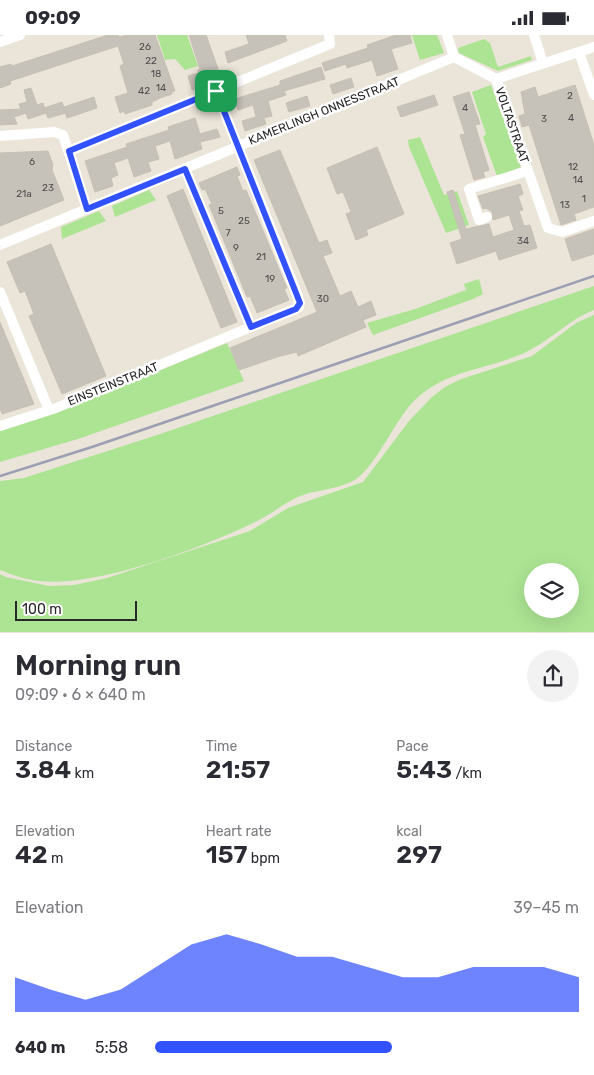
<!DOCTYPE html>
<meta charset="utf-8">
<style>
body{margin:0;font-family:Rubik,sans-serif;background:#f2f2f3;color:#2b2b33;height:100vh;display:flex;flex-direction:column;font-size:19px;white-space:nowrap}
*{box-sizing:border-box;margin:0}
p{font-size:16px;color:#7c7c81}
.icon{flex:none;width:28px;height:28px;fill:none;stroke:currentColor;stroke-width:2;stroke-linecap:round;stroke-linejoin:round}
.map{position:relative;height:598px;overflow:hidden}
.drawer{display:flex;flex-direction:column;background:#fff;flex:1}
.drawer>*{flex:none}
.buttons{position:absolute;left:524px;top:528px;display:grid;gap:10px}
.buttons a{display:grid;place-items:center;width:55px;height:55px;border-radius:50%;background:#fff;box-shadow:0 5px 20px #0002;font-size:25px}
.scale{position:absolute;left:15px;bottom:12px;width:122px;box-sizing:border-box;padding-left:5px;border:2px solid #282828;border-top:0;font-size:14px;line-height:18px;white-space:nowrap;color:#282828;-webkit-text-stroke:4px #fff;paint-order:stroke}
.pin{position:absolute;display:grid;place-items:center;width:42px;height:42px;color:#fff;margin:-21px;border-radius:10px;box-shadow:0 2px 8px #0006}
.round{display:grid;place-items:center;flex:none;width:52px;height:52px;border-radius:26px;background:#f2f2f3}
.overview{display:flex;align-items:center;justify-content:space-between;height:85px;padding:0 15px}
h1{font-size:28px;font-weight:600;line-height:38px}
.stats{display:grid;grid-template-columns:repeat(3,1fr);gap:8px;height:85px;padding:5px 15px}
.stats div{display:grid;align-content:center}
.stats b{font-size:25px;font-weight:600}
.stats small{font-size:14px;font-weight:400}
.stats p{font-size:14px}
.chart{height:140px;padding:10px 15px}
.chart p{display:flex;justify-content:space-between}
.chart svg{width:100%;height:90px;margin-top:5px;fill:#3251ff;opacity:.7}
ul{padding:0 15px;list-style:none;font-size:16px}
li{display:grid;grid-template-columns:80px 60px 1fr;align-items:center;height:38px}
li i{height:12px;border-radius:6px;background:#3251ff}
.status{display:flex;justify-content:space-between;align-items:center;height:35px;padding:0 25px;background:#fff;direction:ltr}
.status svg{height:14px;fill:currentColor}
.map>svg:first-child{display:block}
.green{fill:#ace493;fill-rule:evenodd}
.building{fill:#c6c1b9;stroke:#c6c0b3}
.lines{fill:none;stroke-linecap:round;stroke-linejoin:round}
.minor{stroke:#fff;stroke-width:10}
.rail{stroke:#9c9eb3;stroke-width:2.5}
.route-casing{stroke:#fff;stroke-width:10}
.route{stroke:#3251ff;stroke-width:6}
.labels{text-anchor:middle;stroke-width:5;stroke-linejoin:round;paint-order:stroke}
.number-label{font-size:10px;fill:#504e4c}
.street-label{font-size:12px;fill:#282828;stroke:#fff}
</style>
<div class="status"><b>09:09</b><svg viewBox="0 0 49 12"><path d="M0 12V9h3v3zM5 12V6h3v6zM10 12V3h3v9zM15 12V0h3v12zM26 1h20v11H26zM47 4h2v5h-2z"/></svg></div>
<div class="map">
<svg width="594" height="598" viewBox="0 0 594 598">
<rect width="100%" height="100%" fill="#ebe4d9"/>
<path class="green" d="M157,0H187L198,31L185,35L175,24L165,25Z
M412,0H437L444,18L420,25Z
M484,4L490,8L498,32L531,21L532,25L498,36L459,18L458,13Z
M491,50L521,132L497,141L483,102L486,99L472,57Z
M420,102L444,160L457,156L469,190L446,198L409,112L408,105Z
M149,155L156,165L115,182L112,171Z
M99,176L106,186L62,204L61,192Z
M479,244L483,259L473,264L373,300L367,288L415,274L466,255L464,249Z
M594,251V275C570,284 553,303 530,315C492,335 451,332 417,363C395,383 378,429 356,444C339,455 316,454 298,462C284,468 273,478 259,485C208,511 96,553 40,546C26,545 13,540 0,535V446L24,443L160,399Z
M594,280V597H0V539L6,542L49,551L74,550L107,543L250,496L288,473L363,447L409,386L432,362L445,352L461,344L532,321L576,288ZM570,536V574H532V536Z
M227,308L244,346L78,404L0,427V396L58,377Z"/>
<path class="building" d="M108,0H118L119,2L127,0H155L175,56L172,57V59L160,63L152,67V70L125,79L124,76L120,78L115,62L128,58L120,31L124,29L118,11L10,46L11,49L0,53V32L11,29L12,31Z
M189,0H206L222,45L192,55L188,41L198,38V35L200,34Z
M246,0H285L287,6L228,28L225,17L249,9Z
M396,0H410L412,8L391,14L398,34L377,41L372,25L347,33L346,29L325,36L322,28L368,13L367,10Z
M321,32L325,44L284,56L286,60L268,66L272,81L264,83L266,89L245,96L242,86L256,82L253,70L238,75L235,64L280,50V46Z
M351,43L354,52L333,59L330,50Z
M575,50L594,110V172L574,179L576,185L561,190L529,90L522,92L519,81L525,79L521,57L535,52L538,62Z
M31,53L37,70L43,68L46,78L28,84L26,78L14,82L17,89L0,90V75L21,74L19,69L27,67L24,55Z
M469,57L480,89L475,90L489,135L483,137L485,142L474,145L460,100L465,99L453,62Z
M434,60L438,70L401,82L397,72Z
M307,61L310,71L289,77L286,68Z
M94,62L97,73L67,83L64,72Z
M62,67L66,78L48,83L44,73Z
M195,83L200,99L217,94L220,102L200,107L202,114L175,124L170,106L155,111L159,124L148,127L151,136L134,142L128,123L114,128L118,140L111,143L113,151L95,157L85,126L127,112L126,109L169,95L168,92Z
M377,112L404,179L366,195L368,200L356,205L346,179L351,177L343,157L337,159L327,133Z
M280,115L319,208L327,205L332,218L323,221L340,261L351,256L358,272L371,266L376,280L363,285L366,292L298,321L297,317L280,321L239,335L230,313L317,277L254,125Z
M48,116L53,130L52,135L64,165L0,191V118Z
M237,132L240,140L237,141L243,156L246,155L287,253L284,254L289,265L257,278L250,261L247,262L209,170L212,169L205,154L202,155L199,148Z
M520,149L523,159L518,161L523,175L519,176L524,191L530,190L537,213L499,225L496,216L457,229L450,208L462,204L447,157L453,155L466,194L489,189L493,202L514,195L509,180L493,185L492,177L486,173L483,174L478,161Z
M183,154L237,287L221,293L167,161Z
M594,194V219L572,226L565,204Z
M51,209L106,341L62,359L29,281L34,279L25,256L20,258L7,227Z
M0,287L34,369L2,379L0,373Z"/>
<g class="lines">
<path class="minor" d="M447,0L454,22
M534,0L543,28
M0,7L20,0
M579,17L594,60
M496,44L548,193L562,197L594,186
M0,101L54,97L63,100L87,174
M69,116L330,9L329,0
M185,134L251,292
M487,182L479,185L469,154L528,136
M0,210L454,22L496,44L594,12
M0,257L49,375
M0,391L56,373L299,272L298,261L216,56"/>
<path class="rail" d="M0,441L92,412L594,241"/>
</g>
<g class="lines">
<g class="route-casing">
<path id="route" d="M216,56L300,268L296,274L251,292L185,134L87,174L69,116Z"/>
</g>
<use href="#route" class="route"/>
</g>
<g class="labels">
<g class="number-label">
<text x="145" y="15">26</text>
<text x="151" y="29">22</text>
<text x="156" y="42">18</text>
<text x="161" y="56">14</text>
<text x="144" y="59">42</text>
<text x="570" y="64">2</text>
<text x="465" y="76">4</text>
<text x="571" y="86">4</text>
<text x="544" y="87">3</text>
<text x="32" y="130">6</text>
<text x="573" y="135">12</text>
<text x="578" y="148">14</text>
<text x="48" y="156">23</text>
<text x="24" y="162">21a</text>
<text x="584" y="167">1</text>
<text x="565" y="173">13</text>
<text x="221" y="179">5</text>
<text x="244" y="189">25</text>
<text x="228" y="201">7</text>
<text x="523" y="209">34</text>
<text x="236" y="216">9</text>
<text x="261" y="225">21</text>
<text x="270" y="247">19</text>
<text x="323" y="267">30</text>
</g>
<g class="street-label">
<text transform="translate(324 76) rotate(-22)" y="4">KAMERLINGH ONNESSTRAAT</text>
<text transform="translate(512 90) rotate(71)" y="4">VOLTASTRAAT</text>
<text transform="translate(113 349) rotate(-22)" y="4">EINSTEINSTRAAT</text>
</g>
</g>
</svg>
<div class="buttons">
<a><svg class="icon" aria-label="layers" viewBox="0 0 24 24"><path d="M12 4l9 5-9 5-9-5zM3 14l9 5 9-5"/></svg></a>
</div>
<div class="scale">100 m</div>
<div class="pin" style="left:216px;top:56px;background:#1e9e55"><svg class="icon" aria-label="arrive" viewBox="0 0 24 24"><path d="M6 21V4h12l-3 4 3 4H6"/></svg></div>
</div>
<section class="drawer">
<div class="overview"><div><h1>Morning run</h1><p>09:09 · 6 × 640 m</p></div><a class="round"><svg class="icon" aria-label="share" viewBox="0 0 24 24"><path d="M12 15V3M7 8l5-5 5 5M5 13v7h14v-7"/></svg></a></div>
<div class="stats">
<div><p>Distance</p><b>3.84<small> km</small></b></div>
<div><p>Time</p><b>21:57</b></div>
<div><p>Pace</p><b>5:43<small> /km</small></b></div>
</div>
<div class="stats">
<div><p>Elevation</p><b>42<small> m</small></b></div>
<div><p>Heart rate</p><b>157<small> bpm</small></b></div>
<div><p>kcal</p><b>297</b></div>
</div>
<div class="chart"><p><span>Elevation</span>39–45 m</p>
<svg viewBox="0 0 160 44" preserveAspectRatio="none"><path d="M0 44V27L10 33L20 38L30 33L40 22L50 11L60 6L70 11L80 17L90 17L100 22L110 27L120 27L130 22L140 22L150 22L160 27V44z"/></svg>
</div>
<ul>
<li><b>640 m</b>5:58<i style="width:56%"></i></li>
</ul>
</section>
